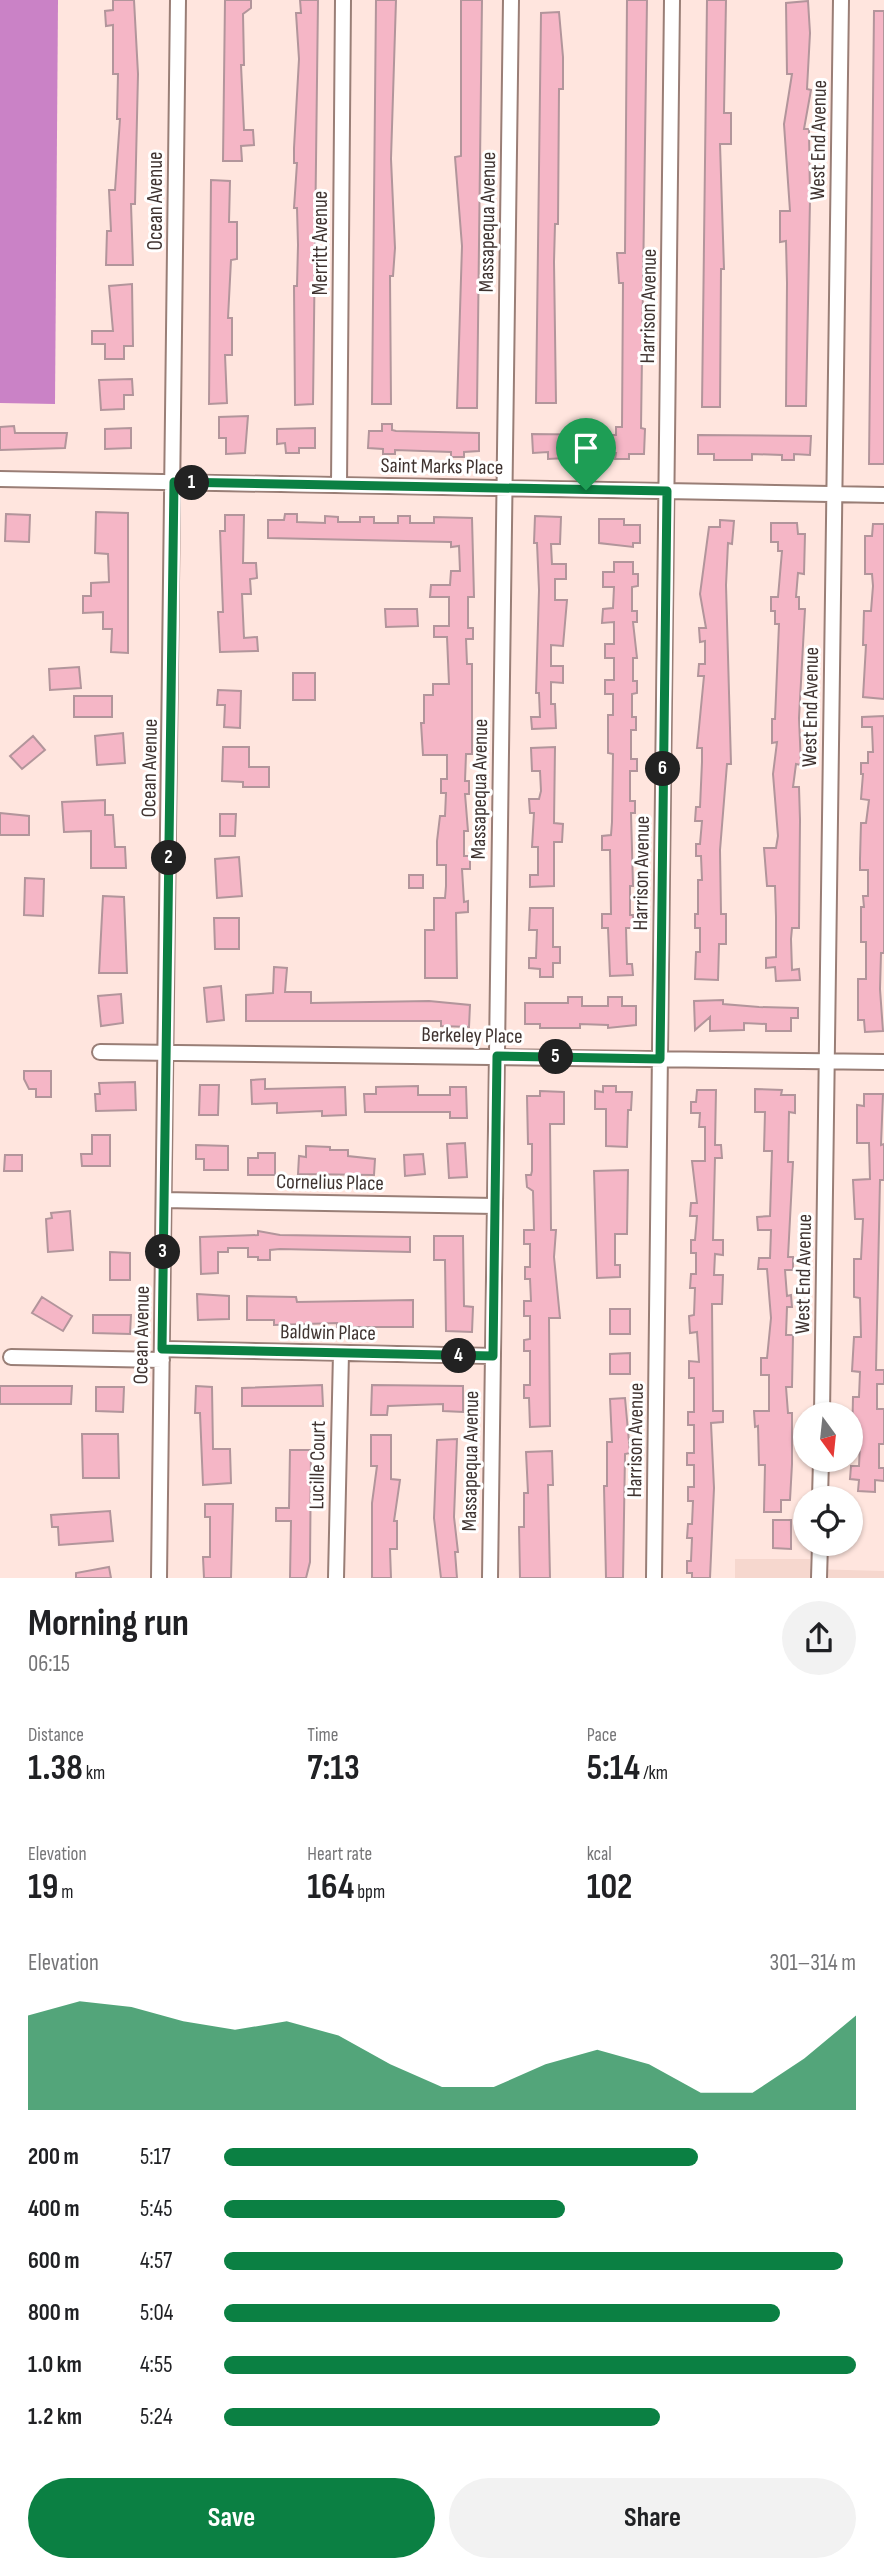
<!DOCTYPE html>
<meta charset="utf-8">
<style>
body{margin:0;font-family:"Sofia Sans Condensed",sans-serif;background:#f2f2f2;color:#202124;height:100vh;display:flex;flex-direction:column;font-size:26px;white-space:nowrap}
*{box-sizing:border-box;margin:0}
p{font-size:23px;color:#757577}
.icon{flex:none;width:38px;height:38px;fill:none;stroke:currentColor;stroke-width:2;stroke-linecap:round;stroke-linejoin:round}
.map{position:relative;height:1578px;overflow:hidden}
.side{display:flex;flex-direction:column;background:#fff;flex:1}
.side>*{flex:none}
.needle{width:46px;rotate:165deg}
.tools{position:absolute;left:793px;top:1402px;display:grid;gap:14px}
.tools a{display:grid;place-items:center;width:70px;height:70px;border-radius:50%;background:#fff;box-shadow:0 2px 5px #0004;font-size:35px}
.pin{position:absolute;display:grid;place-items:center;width:60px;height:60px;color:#fff;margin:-72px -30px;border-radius:50% 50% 50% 0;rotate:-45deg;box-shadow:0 0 7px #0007}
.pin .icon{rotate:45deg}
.km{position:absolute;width:35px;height:35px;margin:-18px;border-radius:50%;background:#222;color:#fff;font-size:19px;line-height:35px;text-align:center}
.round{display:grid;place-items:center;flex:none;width:74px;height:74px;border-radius:37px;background:#f2f2f2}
.overview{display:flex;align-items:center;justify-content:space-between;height:119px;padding:0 28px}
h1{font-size:38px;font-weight:700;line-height:52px}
.metrics{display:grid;grid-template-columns:repeat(3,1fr);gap:10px;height:119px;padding:7px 28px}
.metrics div{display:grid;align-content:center}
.metrics b{font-size:35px;font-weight:700}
.metrics small{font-size:19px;font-weight:400}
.metrics p{font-size:19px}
.chart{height:196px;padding:14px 28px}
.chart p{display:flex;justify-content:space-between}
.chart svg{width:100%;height:126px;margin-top:7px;fill:#0b8043;opacity:.7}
.action{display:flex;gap:14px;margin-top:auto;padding:14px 28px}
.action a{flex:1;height:80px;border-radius:42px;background:#0b8043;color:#fff;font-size:28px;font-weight:700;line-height:80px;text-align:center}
.action a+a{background:#f2f2f2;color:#202124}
ul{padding:0 28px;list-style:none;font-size:23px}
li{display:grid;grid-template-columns:112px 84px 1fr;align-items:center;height:52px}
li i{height:18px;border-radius:9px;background:#0b8043}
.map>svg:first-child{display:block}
.built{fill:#f6d7ce}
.water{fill:#ca82c6}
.building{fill:#f5b6c6;stroke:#b2959b;stroke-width:2}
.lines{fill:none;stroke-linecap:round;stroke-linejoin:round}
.minor-casing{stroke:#997e76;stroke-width:18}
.minor{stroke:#fff;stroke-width:14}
.route-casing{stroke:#fff;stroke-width:14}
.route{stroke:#0b8043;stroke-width:9}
.labels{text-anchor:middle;stroke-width:6;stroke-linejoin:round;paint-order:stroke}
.street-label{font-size:21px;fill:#3f3330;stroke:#fff}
</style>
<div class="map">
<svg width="884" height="1578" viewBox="0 0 884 1578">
<rect width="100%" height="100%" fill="#ffe5de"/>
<path class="built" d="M735,1559H810V1569L884,1571V1578H735Z"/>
<path class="water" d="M0,0H58L55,404L0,403Z"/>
<path class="building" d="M113,0H134L138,74L135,204H131L133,265H106L107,231H111L109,190H115L120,119H117L118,74H113V25L106,26L105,11L113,10Z
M225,0H251V8L243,14L244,65H241L244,130H253L254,145L241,146L242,161H223Z
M300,0H318L313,404L295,405L294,286H297L298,245L297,208H294L297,163H294V148L299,59L296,13H301Z
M376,0H396L391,159L395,248L393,276H390L391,404H372Z
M461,0H482L477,408H457L462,246L455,157L461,156Z
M627,0H647L641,428L645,429L644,454H629V459H615L616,453L587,452V457L548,459V452L533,453L532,434L616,435V427H622L623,283H619L617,253H625Z
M707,0H726L724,113H731V144H720L724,269H721L720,407H702Z
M808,1L810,33L807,89L811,90L804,129H809L810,200L806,406H786L787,283L786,241L780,242V211H790L784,124L792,74H787L786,3Z
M874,11H884V464H869Z
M559,12L563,57V89H559L558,224H555L554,262L556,403H536L541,13Z
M211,180L230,181L229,222H237V259L231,260L228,318H232V355H225L227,403L209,404Z
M132,284L133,346H124V359H105V344H92V331H113L109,286Z
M132,379L133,395H124V409L101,410L99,380Z
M248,416L245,453L226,454V438H219V417Z
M382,424H392V430L396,431L479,433V451L464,452V457H451V452L395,450V454H383V449L368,448L369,431H382Z
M14,426L15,433H67L65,448L0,450V427Z
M131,428V448L105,449V429Z
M315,428V448H299V453H286L285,443L277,444V429Z
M698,435L811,436L810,455L794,454V460H782V455L752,454V460H714V454H698Z
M96,512L128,513V653L111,652L112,629H103V612L83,613V596H91V583L109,582L108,554L95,553Z
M6,514L30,515L29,542L5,541Z
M285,514H297V522L325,523V516L338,517V522H360V517H374V523H398V516H410V523H434V517L472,518L474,597H468V628H473V639H466L467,664H472V754H466L465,781H469V794H465L468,831H464V856H470V869H462L464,902L468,901V912L456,913L457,978H425V930H434V898H445L446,886V865H437V841L440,816H445L446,793H441V779H447V755H423L421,723H424V695H433V684H449L447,637H434V626H449V597H430L431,585H450L451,571H460L459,546L451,547V542L268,538V520H284Z
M225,515H244L243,563H256L257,578L250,579L251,594H242L244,638L257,637L258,651L220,652L218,612H223L220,531H225Z
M535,516L561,517L560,544H551L552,564H566V579H555V600H567L563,646L551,645V666H563V683L551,682V704H555L556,728L532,729L531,717H540L539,693H536L539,590L537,543H534Z
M599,519H624V525H640V543H633V547L599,543Z
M720,520L734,521L732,544L728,543L726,585L731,764H727L720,850L721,914H726V944H719L718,980L695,979L696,952H700V928H695V914H698V880H702L701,856H696V844H700L702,821H695L696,807H700L702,762V748H697L704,676H698L699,664H705V641L700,642L699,628H706L700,594L709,527H720Z
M771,523H797L798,534H805L804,574L798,573L796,597H799V609H805L799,718L801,765L796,764L793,787H799L800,820L799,928H792L791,939L792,970L799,969L800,980L776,981L775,967L766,968V958L776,957V917L775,886H767L764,848H776L778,836L773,774L777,742L772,743V719H775L779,624H775V611H771V597H778L782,551H778V542H771Z
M873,524H884V699L863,697L866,645H863L864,611H871L873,586L872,574H865V536H872Z
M614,562H633V574H638V586L632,587V611H637V622H633L637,658H633V681H637V693L632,694V717H636V730H631V759H637V771H630V801H635V813H631L633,886H630V915H633L634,928H626L627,964H632L633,975L610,976L608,928H602V914H611L610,850H602V836L611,835L612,822L613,754L608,753V715H613V694H605V680H614V658H605V644H614V622L602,623L603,609L613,608L614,587H603V572H614Z
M385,609H417L418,626L386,627Z
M79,667L81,688L50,690L49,669Z
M293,673H315V700H293Z
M218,690L241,691L240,728L224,727L225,705H217Z
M74,696H112V717H74Z
M884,716V953H881L880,989L883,1031L865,1032L864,1020H858V979H866V942H861V907H864L863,896H868V870H860V859L861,823H866L869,800L861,799L863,774H861V763H868V752H873L872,727H862V717Z
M123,733L125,763L97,765L95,736Z
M33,736L45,750L22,769L10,756Z
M223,747H249V767H269V787H243V782L222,781Z
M555,747L554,823L563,824L562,842H554V886L530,887V875H538V847H532L534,813H530L529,799H539L541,791L540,771H532L531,748Z
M105,800V815H113L115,847H125L126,868H91V831L64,832L62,802Z
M0,813L29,816V835H0Z
M220,814H236L235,836H220Z
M239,857L242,896L217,898L215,859Z
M409,875H423V888H409Z
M25,878L44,879L43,916L24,915Z
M103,896L124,897L127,973H99Z
M530,908H553V947H560V963H553V977H540V969L529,968V958H536L537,930H529Z
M214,918H239V949H215Z
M274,967L287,968L285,992H311V1003L429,1001L470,1005L469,1027L441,1026V1021H246V995L273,993Z
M221,986L224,1020L207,1022L204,988Z
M121,994L123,1023L101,1026L98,996Z
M568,997H582V1006H608V997H622V1006H636V1025L608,1028V1025L580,1024V1028H540V1024H525V1003H568Z
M723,1000V1004L759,1007L798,1008V1018H791V1031H766V1024L744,1023V1030L710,1031V1017L695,1030L694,1001Z
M24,1071H51V1097H36V1089H29L24,1079Z
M265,1079V1089L345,1087L346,1115L322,1116V1111L277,1113V1103L252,1104L251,1080Z
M135,1082L136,1110L96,1111L95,1094H100L99,1083Z
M200,1085H219L218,1115H199Z
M418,1086V1095H450V1087H466L467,1118H450V1112H365L364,1094H376V1087Z
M603,1086H616V1092H632L631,1110H628L627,1147L606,1146V1109H595V1091L603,1092Z
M755,1089L782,1090L781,1095H795V1113L789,1112L788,1162H793L788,1257H793V1270H785L787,1296L791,1295L792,1307H787L786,1335H793L792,1387H786L788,1413H792V1464L790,1500H781V1512H764L765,1465H759L758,1426L755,1427L754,1411H769V1375H761V1358H767L771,1318L767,1269H758L759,1258H770L771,1230H758L757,1217L770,1216L772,1151H764L765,1112H755Z
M697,1090H716L715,1145H721L722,1158H715L713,1240H723V1255L715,1254L714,1275H723L722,1304H712L713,1411H723V1422L711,1423L714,1488L710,1578H692V1573H687V1561H691L692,1538H687L688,1524H692L693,1501H688V1487H694V1465H687V1453H694V1425H688V1412H694V1378H689V1361L699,1362L697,1332L690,1333L689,1316L694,1315L695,1288H690L691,1274H696V1253H691V1240H695L697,1216H690L691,1203H697L692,1161H705V1127H699L700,1113H691V1102H696Z
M540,1091L564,1092V1124H550L551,1230H556L554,1257L560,1318H549L550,1426L530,1427L529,1398H524V1385H530V1351H524V1340L530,1339V1316H524V1301H531L530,1279H525V1267H530V1244H524V1230H534L533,1191L527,1187L526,1175H531L532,1171V1144H528L527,1096H540Z
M864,1094H883L881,1145L884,1144V1180H880L876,1370H884V1384H877V1409H884V1444H879V1468H884V1481L875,1480V1492L858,1491L859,1480L850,1479L851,1466H859L860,1443H852L853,1397H859L860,1372L852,1371L854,1337H861L860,1298L854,1297V1259H861L863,1219H855L853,1180L870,1179L869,1143H857V1105L864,1106Z
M92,1135H110V1166H82L81,1154H92Z
M465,1143L467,1177L449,1178L447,1144Z
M196,1145L228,1146V1170H204V1159H196Z
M306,1146L330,1147V1150H348V1156L375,1159L374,1175L298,1174L299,1156L306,1157Z
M258,1153H275V1175H248V1158H258Z
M423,1154L425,1174L405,1176L404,1155Z
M5,1155H22V1171H4Z
M628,1170L627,1234H615V1265H620V1277L597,1278L594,1171Z
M70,1211L73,1250L48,1252L46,1219L52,1218L51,1213Z
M258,1231L280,1235L410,1237V1252L280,1249L270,1250V1260H258V1257H248V1248H228V1252H218V1273L201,1274L200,1237L258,1235Z
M434,1236H463L464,1306L473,1307L472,1332L446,1331L445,1260H434Z
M110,1252L130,1253V1280H110Z
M197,1294L229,1296V1319L198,1320Z
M247,1296L296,1297L297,1302L413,1300V1327H337V1323L274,1325V1320H247Z
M42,1297L72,1316L63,1331L32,1313Z
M610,1309H630V1334H610Z
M93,1315H131L130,1334L93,1333Z
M630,1353V1374H610V1354Z
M322,1385L323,1406H242V1388Z
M372,1385L463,1386V1412L443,1411V1404L388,1406L387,1415H371Z
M0,1386H72L71,1404H0Z
M196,1386L212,1387L213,1449H230L231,1483L203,1485L200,1413H195Z
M96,1387H124L123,1412L96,1411Z
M625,1398L630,1453L625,1454L623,1578H606L604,1486H607V1442H612L610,1399Z
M82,1434H118L119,1478H83Z
M371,1435H391V1479L400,1480L394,1521H397V1549H390L391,1578H372V1503L377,1466H371Z
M457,1439L454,1517L458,1552H455L457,1578H441L434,1518L437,1440Z
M290,1450H311L310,1562L306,1578H290L291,1521H276V1508H289Z
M552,1451L553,1485H548L550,1578H520L519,1527H524V1493H528L526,1452Z
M205,1504H233L231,1578H204L203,1557H210V1517H205Z
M110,1511L113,1541L59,1545L58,1527H52L51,1515Z
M773,1520H791V1549L773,1548Z
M109,1567L111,1578H76V1573Z"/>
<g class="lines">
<g class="minor-casing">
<path id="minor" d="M0,479L884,495
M339,485L343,0
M100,1052L884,1062
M164,1200L495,1206
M162,1349L493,1356
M11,1357L162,1360
M822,1414L841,0
M820,1498L821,1460
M159,1578L178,0
M336,1578L341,1353
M490,1578L511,0
M654,1578L672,0
M819,1578L820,1544"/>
</g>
<use href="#minor" class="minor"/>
</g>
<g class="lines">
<g class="route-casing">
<path id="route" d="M174,482L667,491L660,1059L497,1056L493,1356L162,1349Z"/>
</g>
<use href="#route" class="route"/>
</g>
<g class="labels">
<g class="street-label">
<text transform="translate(818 140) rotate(-89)" y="7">West End Avenue</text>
<text transform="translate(155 201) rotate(-90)" y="7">Ocean Avenue</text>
<text transform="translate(487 222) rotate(-89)" y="7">Massapequa Avenue</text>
<text transform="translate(320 243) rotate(-90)" y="7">Merritt Avenue</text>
<text transform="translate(648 306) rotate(-89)" y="7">Harrison Avenue</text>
<text transform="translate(442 466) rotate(1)" y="7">Saint Marks Place</text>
<text transform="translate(810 707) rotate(-89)" y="7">West End Avenue</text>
<text transform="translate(149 768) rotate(-89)" y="7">Ocean Avenue</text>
<text transform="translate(479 789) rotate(-89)" y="7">Massapequa Avenue</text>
<text transform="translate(641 873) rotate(-89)" y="7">Harrison Avenue</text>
<text transform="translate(472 1035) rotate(1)" y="7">Berkeley Place</text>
<text transform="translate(330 1182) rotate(1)" y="7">Cornelius Place</text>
<text transform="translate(803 1274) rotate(-89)" y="7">West End Avenue</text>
<text transform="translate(328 1332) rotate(1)" y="7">Baldwin Place</text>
<text transform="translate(141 1335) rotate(-89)" y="7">Ocean Avenue</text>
<text transform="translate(635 1440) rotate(-89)" y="7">Harrison Avenue</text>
<text transform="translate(470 1461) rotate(-89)" y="7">Massapequa Avenue</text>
<text transform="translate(317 1465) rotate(-89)" y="7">Lucille Court</text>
</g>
</g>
</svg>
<div class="tools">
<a><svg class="needle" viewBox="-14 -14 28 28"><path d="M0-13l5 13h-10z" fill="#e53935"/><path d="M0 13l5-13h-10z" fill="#757577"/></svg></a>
<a><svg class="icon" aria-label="locate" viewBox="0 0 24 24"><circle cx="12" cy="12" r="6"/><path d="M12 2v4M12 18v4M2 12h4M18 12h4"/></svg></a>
</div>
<div class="pin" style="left:586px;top:490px;background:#1e9e55"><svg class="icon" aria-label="arrive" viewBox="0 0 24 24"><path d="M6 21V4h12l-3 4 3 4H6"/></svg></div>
<b class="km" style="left:192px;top:483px">1</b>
<b class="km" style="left:169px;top:858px">2</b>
<b class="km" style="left:163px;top:1252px">3</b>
<b class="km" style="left:459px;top:1356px">4</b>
<b class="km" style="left:556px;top:1057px">5</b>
<b class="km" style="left:663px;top:769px">6</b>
</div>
<section class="side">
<div class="overview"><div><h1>Morning run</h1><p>06:15</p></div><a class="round"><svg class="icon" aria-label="share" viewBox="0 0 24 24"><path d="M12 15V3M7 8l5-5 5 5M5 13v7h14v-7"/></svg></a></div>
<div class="metrics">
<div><p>Distance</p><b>1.38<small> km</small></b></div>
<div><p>Time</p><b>7:13</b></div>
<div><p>Pace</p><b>5:14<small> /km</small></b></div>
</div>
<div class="metrics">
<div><p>Elevation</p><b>19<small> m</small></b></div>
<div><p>Heart rate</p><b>164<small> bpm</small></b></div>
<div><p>kcal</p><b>102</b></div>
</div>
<div class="chart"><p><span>Elevation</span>301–314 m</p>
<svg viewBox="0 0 160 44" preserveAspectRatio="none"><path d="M0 44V11L10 6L20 8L30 13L40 16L50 13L60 18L70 28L80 36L90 36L100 28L110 23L120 28L130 38L140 38L150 26L160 11V44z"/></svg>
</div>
<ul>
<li><b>200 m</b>5:17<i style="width:75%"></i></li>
<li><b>400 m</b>5:45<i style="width:54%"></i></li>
<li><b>600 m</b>4:57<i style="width:98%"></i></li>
<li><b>800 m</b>5:04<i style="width:88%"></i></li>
<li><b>1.0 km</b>4:55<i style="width:100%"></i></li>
<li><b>1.2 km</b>5:24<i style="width:69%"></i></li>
</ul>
<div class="action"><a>Save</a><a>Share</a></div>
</section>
